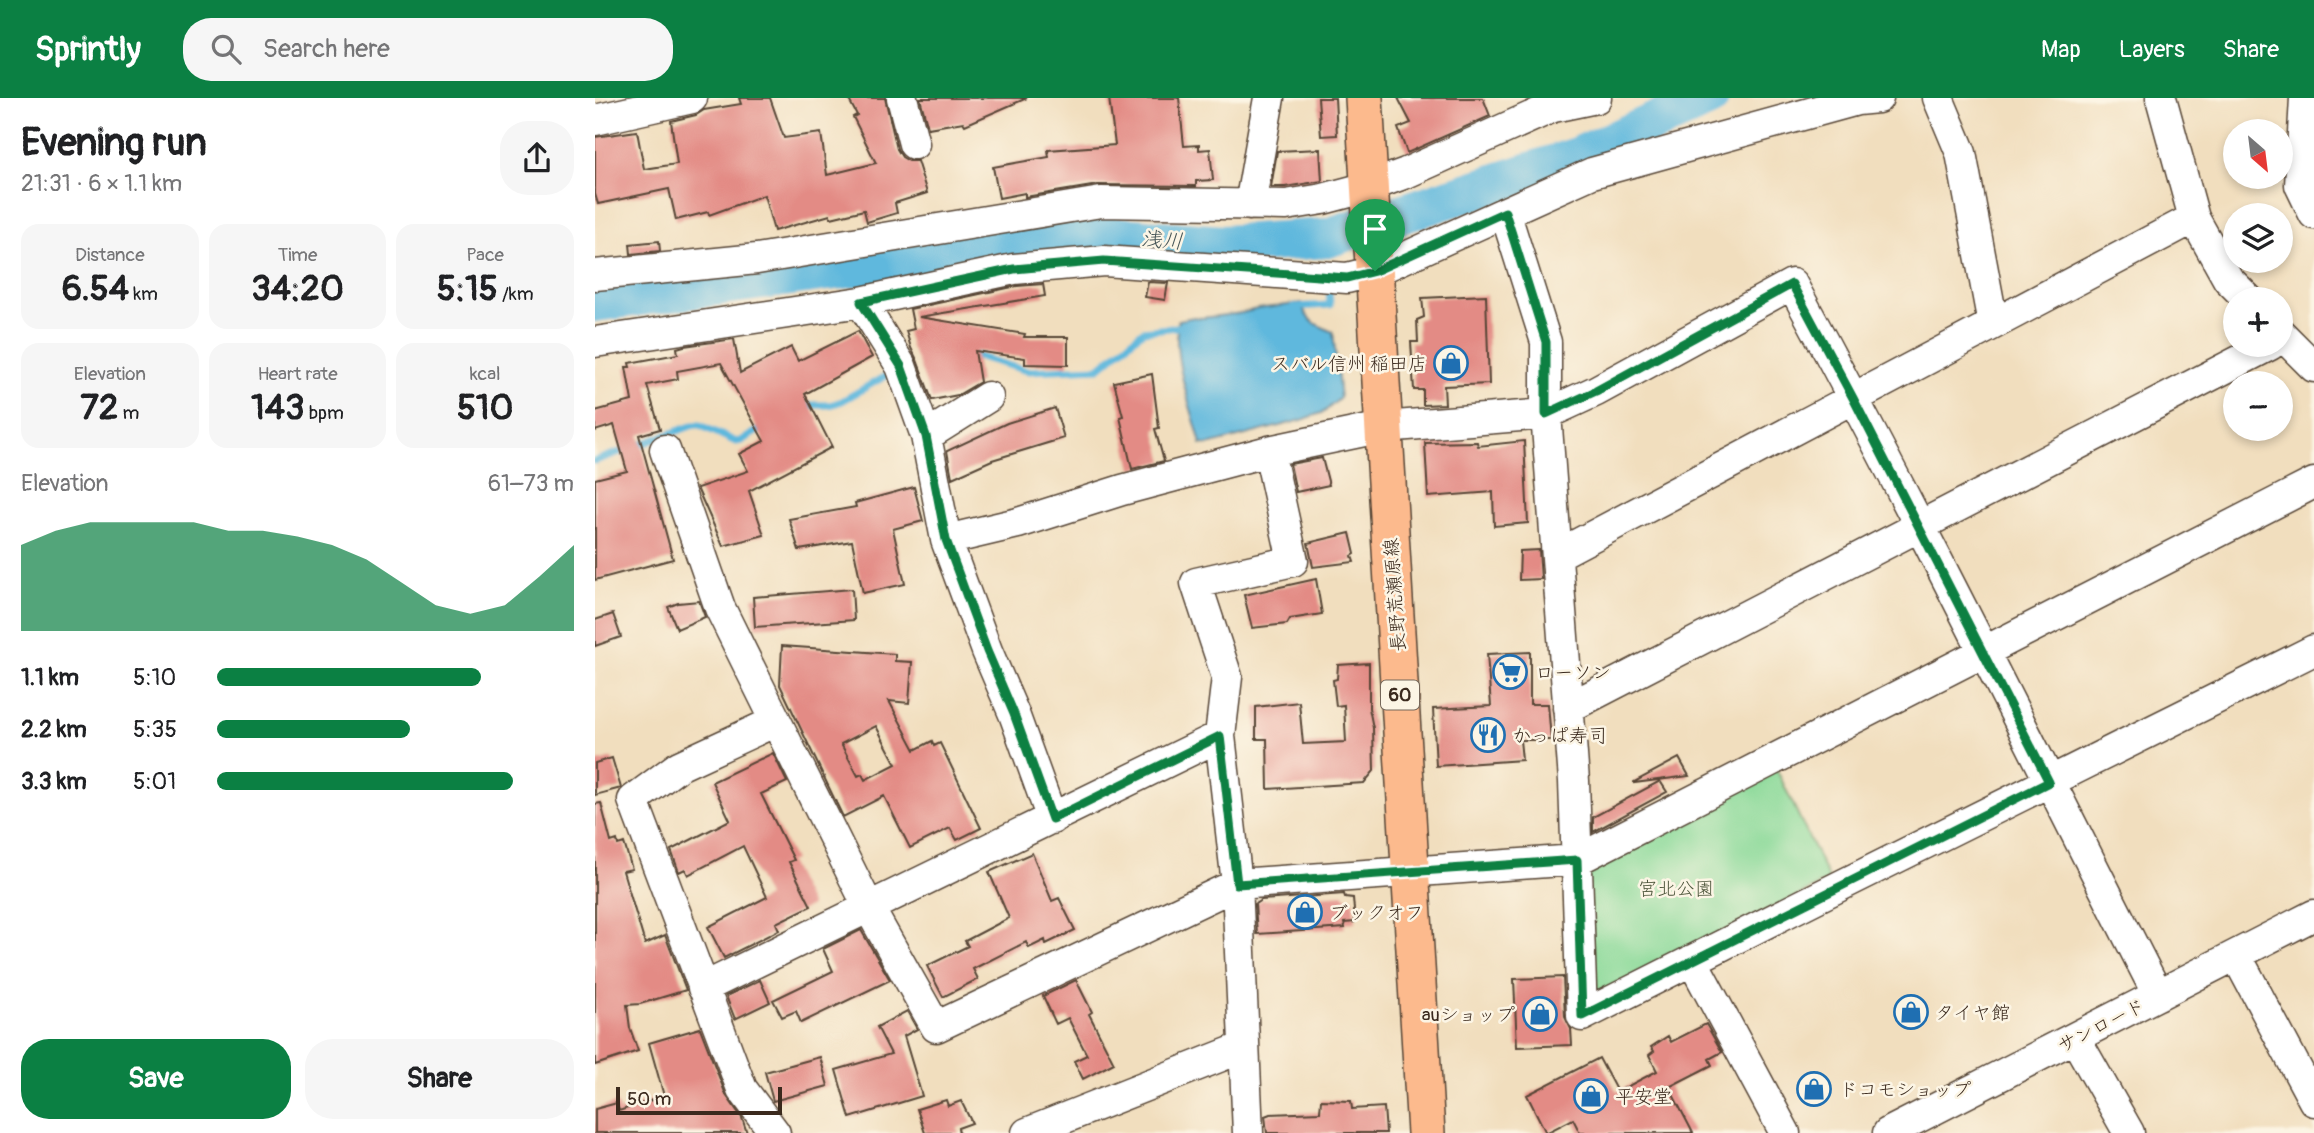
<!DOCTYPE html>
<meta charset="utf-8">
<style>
body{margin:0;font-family:Pangolin,"Klee One",sans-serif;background:#f6f6f6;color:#202124;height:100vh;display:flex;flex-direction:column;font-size:26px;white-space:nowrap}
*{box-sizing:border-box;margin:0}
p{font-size:23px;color:#757577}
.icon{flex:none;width:38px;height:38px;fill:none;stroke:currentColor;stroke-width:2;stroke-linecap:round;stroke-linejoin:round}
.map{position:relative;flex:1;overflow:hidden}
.panel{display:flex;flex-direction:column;background:#fff;width:595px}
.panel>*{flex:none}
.needle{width:46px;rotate:152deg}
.fabs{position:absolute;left:1628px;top:21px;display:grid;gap:14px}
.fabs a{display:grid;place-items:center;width:70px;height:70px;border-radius:50%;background:#fff;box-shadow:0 4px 10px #0003;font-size:35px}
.scale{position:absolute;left:21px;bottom:18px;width:166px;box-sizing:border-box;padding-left:7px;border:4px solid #3b2a1e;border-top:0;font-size:19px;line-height:24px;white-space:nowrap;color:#3b2a1e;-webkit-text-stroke:5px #fcf5e5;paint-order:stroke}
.pin{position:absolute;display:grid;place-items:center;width:60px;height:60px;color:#fff;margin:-72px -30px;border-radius:50% 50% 50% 0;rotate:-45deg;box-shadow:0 0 7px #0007}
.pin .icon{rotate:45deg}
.round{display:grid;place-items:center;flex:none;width:74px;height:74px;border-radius:28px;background:#f6f6f6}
.headline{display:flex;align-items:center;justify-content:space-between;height:119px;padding:0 21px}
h1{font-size:38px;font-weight:700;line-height:52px}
.metrics{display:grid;grid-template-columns:repeat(3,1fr);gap:10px;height:119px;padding:7px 21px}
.metrics div{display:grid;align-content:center;border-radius:18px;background:#f6f6f6;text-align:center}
.metrics b{font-size:35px;font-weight:700}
.metrics small{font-size:19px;font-weight:400}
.metrics p{font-size:19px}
.chart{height:196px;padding:14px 21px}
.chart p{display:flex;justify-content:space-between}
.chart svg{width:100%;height:126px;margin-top:7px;fill:#0b8043;opacity:.7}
.cta{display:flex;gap:14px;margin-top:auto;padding:14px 21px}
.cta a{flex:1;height:80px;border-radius:28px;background:#0b8043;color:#fff;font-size:28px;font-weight:700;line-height:80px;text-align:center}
.cta a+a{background:#f6f6f6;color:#202124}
ul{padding:0 21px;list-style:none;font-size:23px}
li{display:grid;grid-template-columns:112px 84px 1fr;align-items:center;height:52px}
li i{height:18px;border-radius:9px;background:#0b8043}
header{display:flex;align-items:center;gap:42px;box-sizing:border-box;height:98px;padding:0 35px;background:#0b8043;color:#fff}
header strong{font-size:33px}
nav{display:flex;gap:38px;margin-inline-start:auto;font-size:24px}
.search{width:490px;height:63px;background:#f6f6f6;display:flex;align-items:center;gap:18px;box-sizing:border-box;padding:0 24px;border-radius:28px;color:#757577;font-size:26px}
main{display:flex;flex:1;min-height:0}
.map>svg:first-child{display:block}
.green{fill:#89d998;stroke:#62825b;stroke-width:2}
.water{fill:#5fb8dd;stroke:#4d717e;stroke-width:2}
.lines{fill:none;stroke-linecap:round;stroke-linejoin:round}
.stream{stroke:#5fb8dd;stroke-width:7}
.river{stroke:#5fb8dd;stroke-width:40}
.building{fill:#e38b85;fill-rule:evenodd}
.minor-casing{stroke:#564536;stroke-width:33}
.major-casing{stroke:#564536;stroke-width:40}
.minor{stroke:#fff;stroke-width:30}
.major{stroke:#fcba8d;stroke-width:37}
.route-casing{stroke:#fff;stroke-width:14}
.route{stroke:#0b8043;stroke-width:9}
.labels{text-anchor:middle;stroke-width:5;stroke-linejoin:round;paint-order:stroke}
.shield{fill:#fcf5e5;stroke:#75675a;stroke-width:2}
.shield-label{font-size:18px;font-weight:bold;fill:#3b2a1e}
.poi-label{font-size:19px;fill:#3b2a1e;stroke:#fcf5e5;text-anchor:start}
.street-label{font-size:19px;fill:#3b2a1e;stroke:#fcf5e5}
.park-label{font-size:19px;fill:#4e563c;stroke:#fcf5e5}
.water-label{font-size:21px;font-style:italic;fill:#465557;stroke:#fcf5e5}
</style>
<header>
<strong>Sprintly</strong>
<div class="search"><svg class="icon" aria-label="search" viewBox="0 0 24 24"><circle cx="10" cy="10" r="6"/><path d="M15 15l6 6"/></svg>Search here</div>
<nav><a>Map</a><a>Layers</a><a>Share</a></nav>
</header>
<main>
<section class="panel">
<div class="headline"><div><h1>Evening run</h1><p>21:31 · 6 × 1.1 km</p></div><a class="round"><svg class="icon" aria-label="share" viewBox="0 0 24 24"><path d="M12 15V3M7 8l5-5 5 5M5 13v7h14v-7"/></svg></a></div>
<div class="metrics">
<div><p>Distance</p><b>6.54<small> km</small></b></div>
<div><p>Time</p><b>34:20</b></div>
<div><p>Pace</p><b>5:15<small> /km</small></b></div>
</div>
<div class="metrics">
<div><p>Elevation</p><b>72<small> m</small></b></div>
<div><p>Heart rate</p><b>143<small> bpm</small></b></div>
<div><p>kcal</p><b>510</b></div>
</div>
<div class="chart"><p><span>Elevation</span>61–73 m</p>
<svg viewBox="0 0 160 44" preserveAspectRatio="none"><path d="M0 44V14L10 9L20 6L30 6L40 6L50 6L60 9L70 9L80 11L90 14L100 19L110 27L120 35L130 38L140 35L150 25L160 14V44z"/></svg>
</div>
<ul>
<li><b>1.1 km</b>5:10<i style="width:74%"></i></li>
<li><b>2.2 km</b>5:35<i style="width:54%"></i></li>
<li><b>3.3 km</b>5:01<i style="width:83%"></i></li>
</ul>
<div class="cta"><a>Save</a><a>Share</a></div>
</section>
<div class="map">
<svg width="1719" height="1035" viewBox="0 0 1719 1035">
<rect width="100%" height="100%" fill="#fcf5e5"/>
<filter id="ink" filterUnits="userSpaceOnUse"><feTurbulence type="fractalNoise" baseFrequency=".0143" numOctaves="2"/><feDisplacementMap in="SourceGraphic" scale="14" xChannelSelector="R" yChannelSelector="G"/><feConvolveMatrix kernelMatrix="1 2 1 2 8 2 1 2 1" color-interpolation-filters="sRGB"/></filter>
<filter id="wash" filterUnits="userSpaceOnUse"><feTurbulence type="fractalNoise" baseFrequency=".00686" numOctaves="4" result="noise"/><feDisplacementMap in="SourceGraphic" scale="28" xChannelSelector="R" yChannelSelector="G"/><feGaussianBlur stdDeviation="1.57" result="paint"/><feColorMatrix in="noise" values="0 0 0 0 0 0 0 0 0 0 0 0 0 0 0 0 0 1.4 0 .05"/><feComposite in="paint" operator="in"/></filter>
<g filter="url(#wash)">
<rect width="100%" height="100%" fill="#f1debe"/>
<path class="green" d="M1179,666L1234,782L995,905L991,766Z"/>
<path class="water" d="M707,205C710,223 722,227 738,234L745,300L729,314L707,322L613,347L606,346C596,307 577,263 583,222L599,219L607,220L647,215L662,211Z"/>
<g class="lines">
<path class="stream" d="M729,140L732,151
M698,209L735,207L734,192
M374,256L432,273L504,270L548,233L590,228
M208,307H235L247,303L294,276
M0,363L99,327H105L141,344L146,343L171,328"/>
<path class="river" d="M0,204L368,155L472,135L628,147L732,140L982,59L1114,0"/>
</g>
<g id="blocks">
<path class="building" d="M144,0H175L189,40L226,35L232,77L281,65L258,19L262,17L253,0H290L302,51L307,59L314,63H322L332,95L300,105L302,115L272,124L269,112L236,120L235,117L179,133L169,97L114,117L113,114L81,122L74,91L3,106L0,96V39L42,33L49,71L82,66L76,23L101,17L109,12L146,6Z
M325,0H432L370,27L368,24L333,30Z
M514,0H584L589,48L604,47V52L615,51L618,82L601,83V88L503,87L430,99V95L404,100L398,69L454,59L453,52L520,47Z
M723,0H740L742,37L726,38Z
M803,0H888L895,18L812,55L803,30L816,25Z
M725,51L727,83L690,89H676L682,53Z
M64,143L65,153L36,156L35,146Z
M553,184L573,185L570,202L550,199Z
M448,186L450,198L324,219L430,236L429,239H473V267L430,266V260L380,253L385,284L363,297L337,302L322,262L316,250L311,233L319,231L315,211L422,188Z
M891,197L894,286L849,288L850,306L828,307V292H819L816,244H823L822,222L829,219L827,200Z
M263,233L277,259L210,296L237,349L154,393L169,437L128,448L102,390L153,373L144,356L169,343L126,265L82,273L83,281L52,287L65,331L44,337L78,461L0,482V381L32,373L19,327L0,333V313L37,303L31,269H35L34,265L83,256L82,250L89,248L139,241L145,275L196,249L203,263Z
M557,276L564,330L560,331L569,363L537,371L525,319L528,318L519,284Z
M460,310L469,340L397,362L357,380L352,353L412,325Z
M929,343L933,425L899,428L898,394L833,399L830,345L882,344L883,348Z
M727,360L734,387L701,394L695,366Z
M319,389L328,423L298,431L310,486L268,495L257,443L204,452L194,421L261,409L260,405Z
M755,435L760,456L757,458L759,464L718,469L713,445Z
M944,452L946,481L924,482L925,453Z
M721,481L727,516L695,521L692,526L657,530L649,497Z
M257,491L259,522L160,529L158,499Z
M104,503L110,519L82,531L73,509L83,505Z
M18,516L26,539L0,548V522Z
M187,548L300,556V563L317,564L314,605L294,603L320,652L337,643L339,648L345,645L386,730L362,742L355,730L315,750L289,698L248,719L185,587ZM281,628L301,666L270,682L267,676L263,678L246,646Z
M935,554V606H953L956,642H925L927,662L841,668L838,611L896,608L892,556Z
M774,565V610L778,630L779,673L769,685L673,691L672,641H661V609L704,604L708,646L751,644L749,607L741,608L738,582L742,581L743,567Z
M178,655L192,684L166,696L199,762L194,764L216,808L181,825L184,832L129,860L113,829L172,799L148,748L93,777L90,771L84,774L76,752L135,722L117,684Z
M17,660L26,690L0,697V665Z
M1084,660L1094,678L1039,685V684Z
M1065,683L1072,694L998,734V719Z
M6,705L16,744L22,742L23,747L29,745L37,771L28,773L50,846L70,837L91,892L45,906L32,907L35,930L43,953L0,967V706Z
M437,755L457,803L464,800L480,832L451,846L450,842L434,850L431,844L378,871L383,881L348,899L332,868L373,848L370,843L414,820L394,774Z
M749,796L750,799L758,800L760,824L749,825L750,830L662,836L660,806L666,802Z
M266,832L295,882L206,925L201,913L187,919L178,902L238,873L228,851Z
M968,879L970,919L976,931L977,947L922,949L919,881Z
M165,882L175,904L140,921L131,898Z
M481,882L497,914L494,916L519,965L488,981L479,963L492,957L473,920L461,926L448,898Z
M312,913L322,931L309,938L327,998L255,1020L241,972L296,956L282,929Z
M1111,926L1127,954L1114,961L1117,967L1074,989L1098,1035H985L978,1021L951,1035L932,997L1004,960L1022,994L1062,973L1054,957L1059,953L1056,949L1073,938L1076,944Z
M105,930L131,997L147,1020L152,1035H0V1011L22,1005L24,1013L69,998L54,945Z
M225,959L233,988L178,1003L170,974Z
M351,1002L353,1008L366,1003L377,1025L363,1030L364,1035H330L322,1011Z
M726,1002L756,1003L757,1011L789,1009L791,1035H672L670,1018L675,1016L725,1014Z"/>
</g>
</g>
<g filter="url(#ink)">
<use href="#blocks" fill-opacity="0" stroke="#564536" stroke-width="2"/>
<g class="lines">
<g class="minor-casing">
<path id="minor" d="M307,0L319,46
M1343,0L1366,55L1398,226
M1566,0L1599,120L1633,181L1653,201
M1710,0L1705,87L1719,116
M0,22L97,0
M655,107L674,0
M0,177L162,161L506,104L691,107L728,101L773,89L811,75L958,9L1001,0
M266,204L419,171L509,163L752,180L780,173L997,75L1262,2L1283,0
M1685,235L1719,269
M0,244L266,204L306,268L331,338L351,442L392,553L419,616L457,721
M331,338L393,299
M70,352L125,510L181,623L84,668L38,702L147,991L180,1035
M674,353L788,329L951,316V244L910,114
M351,442L423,425L527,392L674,353L698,463L601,485L632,579L625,638L642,786L653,1035
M962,457L1599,120
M973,610L1675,247
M181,623L274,810L341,929L642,786L982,762L1719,385
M1641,857L1719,1003
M1097,862L1190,1035
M108,890L625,638
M1563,897C1442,660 1324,420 1197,186L1001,293L951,316L979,683L987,918C1230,794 1475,674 1719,552
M1480,940L1534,1035
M432,1035L649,949
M1293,1035L1719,817"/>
</g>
<g class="major-casing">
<path id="major" d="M769,0L831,1035"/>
</g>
<use href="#minor" class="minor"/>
<use href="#major" class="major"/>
</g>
</g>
<g class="lines" filter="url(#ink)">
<g class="route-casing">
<path id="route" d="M910,114L951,244V316L1001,293L1197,186L1258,300L1454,684L987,918L982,762L642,786L625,638L457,721L419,616L392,553L351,442L331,338L306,268L266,204L419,171L509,163L752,180L780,173Z"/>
</g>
<use href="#route" class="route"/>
</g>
<defs>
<g id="shop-ring" transform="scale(1.75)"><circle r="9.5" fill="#fcf5e5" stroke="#1f6fb2" stroke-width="1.5"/><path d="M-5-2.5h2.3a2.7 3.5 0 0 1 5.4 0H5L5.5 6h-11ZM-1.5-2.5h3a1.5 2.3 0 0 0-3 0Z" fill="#1f6fb2"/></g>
<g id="supermarket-ring" transform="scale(1.75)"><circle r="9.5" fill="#fcf5e5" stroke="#1f6fb2" stroke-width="1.5"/><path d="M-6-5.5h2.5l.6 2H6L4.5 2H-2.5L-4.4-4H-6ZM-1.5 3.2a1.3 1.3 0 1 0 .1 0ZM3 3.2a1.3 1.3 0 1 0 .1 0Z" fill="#1f6fb2"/></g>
<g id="restaurant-ring" transform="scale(1.75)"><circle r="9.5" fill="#fcf5e5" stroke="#1f6fb2" stroke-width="1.5"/><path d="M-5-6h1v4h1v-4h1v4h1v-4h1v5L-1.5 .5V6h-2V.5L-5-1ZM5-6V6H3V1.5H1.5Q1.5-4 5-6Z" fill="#1f6fb2"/></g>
</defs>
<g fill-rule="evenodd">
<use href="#shop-ring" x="856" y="265"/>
<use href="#supermarket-ring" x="915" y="574"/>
<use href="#restaurant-ring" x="893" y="637"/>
<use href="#shop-ring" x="710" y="814"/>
<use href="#shop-ring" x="1316" y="914"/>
<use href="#shop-ring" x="945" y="916"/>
<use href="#shop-ring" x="1219" y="991"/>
<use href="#shop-ring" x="996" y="998"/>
</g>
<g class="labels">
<rect class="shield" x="786" y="582.5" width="38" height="29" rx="5"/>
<g class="shield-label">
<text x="805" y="603">60</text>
</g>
<g class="poi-label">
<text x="832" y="272" text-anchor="end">スバル信州 稲田店</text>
<text x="940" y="581">ローソン</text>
<text x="917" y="644">かっぱ寿司</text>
<text x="734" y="821">ブックオフ</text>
<text x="1340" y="921">タイヤ館</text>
<text x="920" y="923" text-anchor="end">auショップ</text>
<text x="1244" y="998">ドコモショップ</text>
<text x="1020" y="1005">平安堂</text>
</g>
<g class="street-label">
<text transform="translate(799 497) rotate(-94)" y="7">長野荒瀬原線</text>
<text transform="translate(1506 927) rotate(-27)" y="7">サンロード</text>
</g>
<g class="park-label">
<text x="1081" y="797">宮北公園</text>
</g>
<g class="water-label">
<text transform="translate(567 142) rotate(4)" y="7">浅川</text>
</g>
</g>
</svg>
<div class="fabs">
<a><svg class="needle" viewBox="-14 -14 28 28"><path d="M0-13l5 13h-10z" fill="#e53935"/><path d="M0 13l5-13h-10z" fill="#757577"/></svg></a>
<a><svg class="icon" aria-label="layers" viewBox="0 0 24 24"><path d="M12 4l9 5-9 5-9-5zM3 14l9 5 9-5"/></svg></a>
<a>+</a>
<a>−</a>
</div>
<div class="scale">50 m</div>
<div class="pin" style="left:780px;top:173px;background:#1e9e55"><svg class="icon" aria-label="arrive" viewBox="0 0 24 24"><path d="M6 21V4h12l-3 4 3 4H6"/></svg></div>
</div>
</main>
